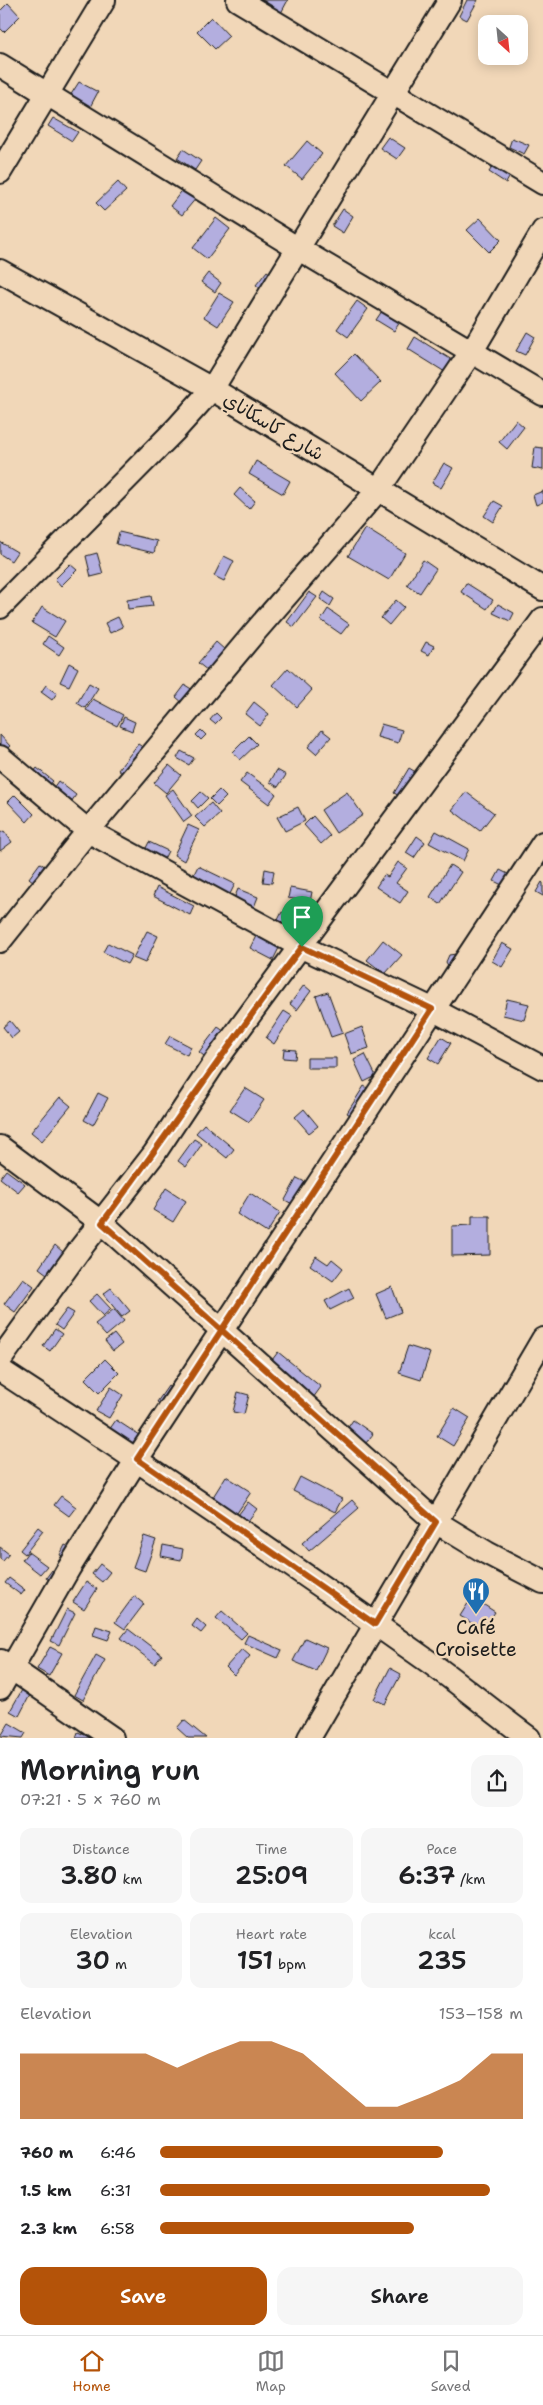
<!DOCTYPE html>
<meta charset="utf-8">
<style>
body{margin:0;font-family:"Shantell Sans","Playpen Sans Arabic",sans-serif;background:#f6f6f6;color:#202124;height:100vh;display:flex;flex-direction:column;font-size:19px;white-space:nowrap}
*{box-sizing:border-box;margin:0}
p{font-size:16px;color:#757577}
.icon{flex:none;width:28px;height:28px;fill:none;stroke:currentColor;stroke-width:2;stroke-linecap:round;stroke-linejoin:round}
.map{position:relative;height:1738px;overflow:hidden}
.side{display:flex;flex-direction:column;background:#fff;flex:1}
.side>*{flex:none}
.needle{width:32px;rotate:153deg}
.buttons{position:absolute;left:478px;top:15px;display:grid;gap:10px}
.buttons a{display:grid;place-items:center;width:50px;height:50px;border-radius:10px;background:#fff;box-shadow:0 2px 12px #0003;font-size:25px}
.pin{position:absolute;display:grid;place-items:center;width:42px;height:42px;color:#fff;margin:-51px -21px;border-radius:50% 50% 50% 0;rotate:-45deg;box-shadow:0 0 5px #0007}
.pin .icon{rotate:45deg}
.round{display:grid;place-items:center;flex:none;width:52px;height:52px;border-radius:15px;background:#f6f6f6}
.overview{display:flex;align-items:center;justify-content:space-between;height:85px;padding:0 20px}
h1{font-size:28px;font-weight:600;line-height:38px}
.metrics{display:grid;grid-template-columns:repeat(3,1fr);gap:8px;height:85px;padding:5px 20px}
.metrics div{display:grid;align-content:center;border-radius:12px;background:#f6f6f6;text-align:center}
.metrics b{font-size:25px;font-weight:600}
.metrics small{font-size:14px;font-weight:400}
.metrics p{font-size:14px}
.chart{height:140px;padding:10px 20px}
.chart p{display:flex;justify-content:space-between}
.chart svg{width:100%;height:90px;margin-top:5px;fill:#b45309;opacity:.7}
.action{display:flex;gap:10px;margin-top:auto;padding:10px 20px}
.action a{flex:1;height:58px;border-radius:15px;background:#b45309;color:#fff;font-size:20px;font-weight:600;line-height:58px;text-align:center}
.action a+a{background:#f6f6f6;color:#202124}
ul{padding:0 20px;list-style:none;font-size:16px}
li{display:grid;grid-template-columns:80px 60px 1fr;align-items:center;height:38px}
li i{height:12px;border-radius:6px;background:#b45309}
.dock{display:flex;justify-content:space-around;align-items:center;height:70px;border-top:1px solid #e0e0e0;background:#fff;font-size:14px;color:#757577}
.dock a{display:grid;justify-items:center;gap:2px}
.dock .on{color:#b45309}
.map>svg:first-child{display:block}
.building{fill:#b3aedf;stroke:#1c1c1c}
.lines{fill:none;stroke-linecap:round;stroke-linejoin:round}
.minor-casing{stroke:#1c1c1c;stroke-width:26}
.minor{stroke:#f1d7b8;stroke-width:22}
.route-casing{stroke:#fff;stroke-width:10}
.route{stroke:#b45309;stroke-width:6}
.labels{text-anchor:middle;stroke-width:5;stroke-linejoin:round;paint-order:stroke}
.street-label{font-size:19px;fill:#1c1c1c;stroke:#f1d7b8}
.poi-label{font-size:19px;fill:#1c1c1c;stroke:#f1d7b8}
</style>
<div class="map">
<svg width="543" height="1738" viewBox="0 0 543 1738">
<rect width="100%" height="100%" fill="#f1d7b8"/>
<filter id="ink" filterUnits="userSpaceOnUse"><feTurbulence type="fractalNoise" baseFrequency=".02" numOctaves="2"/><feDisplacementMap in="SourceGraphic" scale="10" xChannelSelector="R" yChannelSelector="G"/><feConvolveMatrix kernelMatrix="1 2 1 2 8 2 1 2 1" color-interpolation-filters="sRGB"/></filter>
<g filter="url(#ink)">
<path class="building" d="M258,0H288L281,13Z
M467,0H478L467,20L459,16Z
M8,3L20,16L4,32L0,28V11Z
M211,17L229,36L215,49L197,31Z
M79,82L98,92L90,107L70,96Z
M53,118L78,132L72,141L48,126Z
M388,137L405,148L397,159L380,148Z
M512,138L529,145L524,154L509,147Z
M307,141L322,154L302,179L286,166Z
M183,149L201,161L195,170L177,158Z
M495,163L512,173L506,183L489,172Z
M118,182L126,191L104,211L96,203Z
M184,188L197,197L182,215L170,206Z
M343,209L353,216L343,233L332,226Z
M216,218L230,229L207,259L193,248Z
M480,218L501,240L489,252L467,230Z
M267,271L275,277L264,291L256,285Z
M208,273L221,283L215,292L201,282Z
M219,293L234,302L218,326L204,317Z
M357,301L368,309L348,337L337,329Z
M382,311L400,322L394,331L376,320Z
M527,332L535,337L525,355L516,351Z
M415,337L452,360L445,372L408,349Z
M354,354L381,382L361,401L335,373Z
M516,420L524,427L507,449L499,442Z
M535,447L543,448V470L532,468Z
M256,461L290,481L283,494L249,474Z
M444,463L453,468L441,488L432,483Z
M240,488L255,501L249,509L234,495Z
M543,491V502L536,505L533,495Z
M494,501L503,506L493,522L484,516Z
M365,528L405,553L389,580L348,556Z
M119,532L157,541L154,553L116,544Z
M0,542L17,552L11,561L0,554Z
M97,553L103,574L91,577L86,556Z
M224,556L234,561L224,581L214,576Z
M423,560L436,569L420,593L407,585Z
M70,564L77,570L61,586L55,579Z
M466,583L493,600L487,609L461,592Z
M309,592L317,597L294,627L287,622Z
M324,592L334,599L330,606L320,599Z
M151,596L153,606L128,609L127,600Z
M396,600L404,607L389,625L381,618Z
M498,604L514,613L510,621L493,613Z
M42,607L65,621L55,637L32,623Z
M328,609L349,624L341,634L321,620Z
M118,617L123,627L110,633L105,623Z
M48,636L64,647L59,655L43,644Z
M216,642L225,650L208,671L198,663Z
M426,642L434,646L429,655L421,651Z
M69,663L78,668L69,686L60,682Z
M288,668L312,690L297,707L273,685Z
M89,683L98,688L85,708L77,703Z
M46,685L57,693L52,700L41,692Z
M185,685L193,690L183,703L176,697Z
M93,699L123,715L117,726L86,710Z
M254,702L269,714L260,726L245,714Z
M216,713L221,718L215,724L210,720Z
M124,717L135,722L132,731L120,726Z
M381,724L402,730L398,743L377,737Z
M201,730L206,735L201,740L196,735Z
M322,730L331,737L316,754L308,747Z
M0,735L10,746L4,751L0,747Z
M249,736L257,744L240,760L233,752Z
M138,744L147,750L127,777L118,770Z
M181,751L194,758L189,765L177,758Z
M169,765L181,775L166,793L154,783Z
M37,768L53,781L46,789L30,777Z
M409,768L419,774L403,798L394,793Z
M277,770L286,775L278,787L270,782Z
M247,773L276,794L269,804L240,782Z
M58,781L76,795L69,805L51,791Z
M173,789L192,816L184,822L165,795Z
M219,790L226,797L217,806L210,799Z
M201,792L208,798L198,808L192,801Z
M347,792L363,815L336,833L321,810Z
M466,792L494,813L480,831L452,810Z
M15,795L34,814L27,822L8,802Z
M211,803L220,814L205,827L195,817Z
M298,807L305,821L285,831L277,817Z
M313,816L330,836L321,844L304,825Z
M188,825L199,830L184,861L174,855Z
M4,831L12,842L0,851V833Z
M436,831L469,849L463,861L429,843Z
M417,836L425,842L414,858L406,853Z
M149,842L168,851L164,859L145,850Z
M398,862L407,868L396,883L408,891L400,903L376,887L384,875L388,877Z
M40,863L49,869L38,885L29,878Z
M450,865L461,872L440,904L430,897Z
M198,866L235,884L229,896L192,878Z
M265,869L274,871L272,883L263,882Z
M500,870L514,877L508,888L494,881Z
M542,882L543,883V896L536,892Z
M157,887L194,906L190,915L153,896Z
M290,888L312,892L310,902L288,898Z
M238,889L258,897L254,907L234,899Z
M282,912L309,923L305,932L278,920Z
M147,931L158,936L145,963L133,958Z
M256,936L279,948L273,960L250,948Z
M383,940L402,955L385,974L367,960Z
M108,943L132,955L127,964L103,952Z
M502,943L513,949L502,967L492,961Z
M461,947L450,969L446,962L449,955L456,954Z
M304,985L311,991L297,1010L290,1004Z
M328,992L343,1033L331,1037L316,996Z
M507,999L529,1004L524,1020L503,1015Z
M284,1011L292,1016L274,1044L266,1038Z
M10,1021L19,1032L12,1038L3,1027Z
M218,1027L228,1034L209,1060L199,1052Z
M362,1027L369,1048L351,1054L344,1034Z
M170,1036L191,1047L187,1055L165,1044Z
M441,1037L451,1043L438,1064L428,1058Z
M284,1049L296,1050L295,1059L283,1058Z
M390,1051L398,1056L389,1070L381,1065Z
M365,1054L376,1076L364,1082L354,1060Z
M307,1058H336V1068H307Z
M364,1086L373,1091L357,1119L347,1113Z
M245,1088L264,1100L249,1122L230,1110Z
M98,1093L108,1098L93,1125L84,1120Z
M60,1097L71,1106L42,1141L31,1132Z
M304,1109L318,1126L309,1133L295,1117Z
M204,1124L234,1149L227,1158L196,1133Z
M194,1139L202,1144L186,1167L178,1161Z
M6,1170L25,1184L18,1192L0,1178Z
M297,1178L309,1184L296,1206L285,1200Z
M166,1188L186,1201L173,1222L153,1210Z
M250,1193L280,1212L267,1233L237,1214Z
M472,1216H490V1255L452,1256V1226L472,1225Z
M55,1245L63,1252L47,1274L39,1268Z
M316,1256L328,1264L332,1259L343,1268L333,1281L310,1265Z
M23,1278L34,1286L15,1312L4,1304Z
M392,1287L401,1312L386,1318L376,1294Z
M111,1288L130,1311L122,1317L103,1294Z
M349,1288L354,1298L330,1310L325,1301Z
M97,1294L111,1309L103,1316L89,1301Z
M67,1309L74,1313L62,1330L55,1325Z
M114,1309L124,1321L106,1336L95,1324Z
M55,1329L62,1334L50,1351L43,1346Z
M114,1334L122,1344L113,1351L105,1341Z
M408,1346L430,1353L421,1380L399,1373Z
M278,1352L321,1387L313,1398L269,1364Z
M105,1359L119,1373L99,1393L85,1379Z
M168,1386L175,1391L164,1407L157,1402Z
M111,1387L123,1395L109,1418L96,1411Z
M238,1392L249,1395L244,1414L233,1412Z
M454,1408L470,1418L453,1446L437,1436Z
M116,1420L142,1437L136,1447L109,1430Z
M353,1420L373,1434L366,1443L347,1429Z
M226,1476L251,1492L235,1516L211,1500Z
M300,1477L342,1499L335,1512L293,1491Z
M61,1496L76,1507L69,1516L54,1505Z
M352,1500L359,1508L309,1551L302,1543Z
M248,1502L257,1509L244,1526L235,1519Z
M38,1527L43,1531L25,1554L20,1550Z
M144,1536L156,1540L145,1571L133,1567Z
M65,1545L76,1550L71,1561L60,1555Z
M163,1545L183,1549L181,1560L161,1556Z
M0,1547L9,1554L3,1561L0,1559Z
M28,1552L47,1566L40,1574L22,1560Z
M100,1564L110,1572L102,1582L92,1574Z
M52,1570L61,1577L55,1584L46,1578Z
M9,1578L25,1590L21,1595L5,1583Z
M86,1582L97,1589L84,1609L73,1602Z
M134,1596L144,1604L125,1629L115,1622Z
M472,1597L495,1612L483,1630L460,1616Z
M67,1609L75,1613L59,1645L51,1641Z
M222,1611L247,1633L241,1639L216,1618Z
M197,1619L206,1627L201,1633L192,1626Z
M96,1626L112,1631L108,1640L93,1635Z
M128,1629L162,1655L155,1664L121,1638Z
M248,1635L282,1650L278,1658L244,1643Z
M305,1638L327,1648L316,1671L293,1661Z
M50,1647L62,1653L49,1676L37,1669Z
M242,1649L250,1656L234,1675L226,1667Z
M96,1655L105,1660L83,1700L74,1695Z
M390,1668L401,1674L385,1704L374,1699Z
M22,1690L30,1695L19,1716L10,1711Z
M184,1720L206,1738H188L177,1728Z
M9,1723L26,1733L23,1738L1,1736Z
M78,1732L91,1738H76Z"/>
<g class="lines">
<g class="minor-casing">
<path id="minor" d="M238,0L543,183
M0,65L297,248L543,394
M0,172L104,0
M0,271L212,389L543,589
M0,607L176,429L212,389L450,0
M0,757L88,831L302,947L432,1009L543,1068
M0,941L88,831L254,633L378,490L472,351L543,231
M0,1147L102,1223L436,1522L487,1553L543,1582
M0,1360L80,1249L154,1154L215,1062L262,998L543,619
M0,1370C146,1465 290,1563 432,1664C465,1688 496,1714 529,1738
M1,1661L112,1738
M0,1688L69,1568L137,1459L543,843
M309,1738L543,1339"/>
</g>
<use href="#minor" class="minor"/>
</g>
</g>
<g class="lines" filter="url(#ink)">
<g class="route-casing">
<path id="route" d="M302,947C233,1037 170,1132 102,1223L436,1522L375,1624L137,1459L432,1009L302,947"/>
</g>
<use href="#route" class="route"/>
</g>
<defs>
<g id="restaurant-pin" transform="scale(1.4375)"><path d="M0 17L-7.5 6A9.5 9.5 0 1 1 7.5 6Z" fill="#1f6fb2" stroke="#f1d7b8"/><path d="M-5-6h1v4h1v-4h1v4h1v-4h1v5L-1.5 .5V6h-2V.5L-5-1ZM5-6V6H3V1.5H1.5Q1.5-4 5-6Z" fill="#fff"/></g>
</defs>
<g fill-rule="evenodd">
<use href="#restaurant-pin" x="476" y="1591"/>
</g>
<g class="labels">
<g class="street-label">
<text transform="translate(274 426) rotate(31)" y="7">شارع كاسكاناي</text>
</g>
<g class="poi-label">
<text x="476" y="1634">Café<tspan x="476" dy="22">Croisette</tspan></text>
</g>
</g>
</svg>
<div class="buttons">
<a><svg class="needle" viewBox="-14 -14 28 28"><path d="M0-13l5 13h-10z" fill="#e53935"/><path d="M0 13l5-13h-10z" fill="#757577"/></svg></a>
</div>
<div class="pin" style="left:302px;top:947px;background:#1e9e55"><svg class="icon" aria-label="arrive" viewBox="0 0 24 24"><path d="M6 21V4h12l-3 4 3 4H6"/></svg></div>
</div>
<section class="side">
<div class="overview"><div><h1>Morning run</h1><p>07:21 · 5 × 760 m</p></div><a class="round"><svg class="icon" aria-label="share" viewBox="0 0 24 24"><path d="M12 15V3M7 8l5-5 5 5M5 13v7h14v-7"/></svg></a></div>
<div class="metrics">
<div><p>Distance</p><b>3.80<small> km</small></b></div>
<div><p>Time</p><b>25:09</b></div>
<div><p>Pace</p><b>6:37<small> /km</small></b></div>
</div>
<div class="metrics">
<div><p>Elevation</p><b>30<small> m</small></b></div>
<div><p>Heart rate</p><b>151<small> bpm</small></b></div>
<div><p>kcal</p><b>235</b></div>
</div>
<div class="chart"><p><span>Elevation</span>153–158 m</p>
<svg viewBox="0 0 160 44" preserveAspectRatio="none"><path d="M0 44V12L10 12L20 12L30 12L40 12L50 19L60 12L70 6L80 6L90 12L100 25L110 38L120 38L130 32L140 25L150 12L160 12V44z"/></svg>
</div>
<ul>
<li><b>760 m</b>6:46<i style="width:78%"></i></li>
<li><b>1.5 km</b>6:31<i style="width:91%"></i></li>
<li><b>2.3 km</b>6:58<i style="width:70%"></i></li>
</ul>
<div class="action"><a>Save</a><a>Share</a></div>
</section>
<nav class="dock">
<a class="on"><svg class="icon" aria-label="home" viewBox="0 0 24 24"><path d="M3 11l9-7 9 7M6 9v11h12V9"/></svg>Home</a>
<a><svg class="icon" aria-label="map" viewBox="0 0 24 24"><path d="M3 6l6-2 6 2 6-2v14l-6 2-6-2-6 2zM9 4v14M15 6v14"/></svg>Map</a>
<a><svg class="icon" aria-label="saved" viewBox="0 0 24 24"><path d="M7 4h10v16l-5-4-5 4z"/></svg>Saved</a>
</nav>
